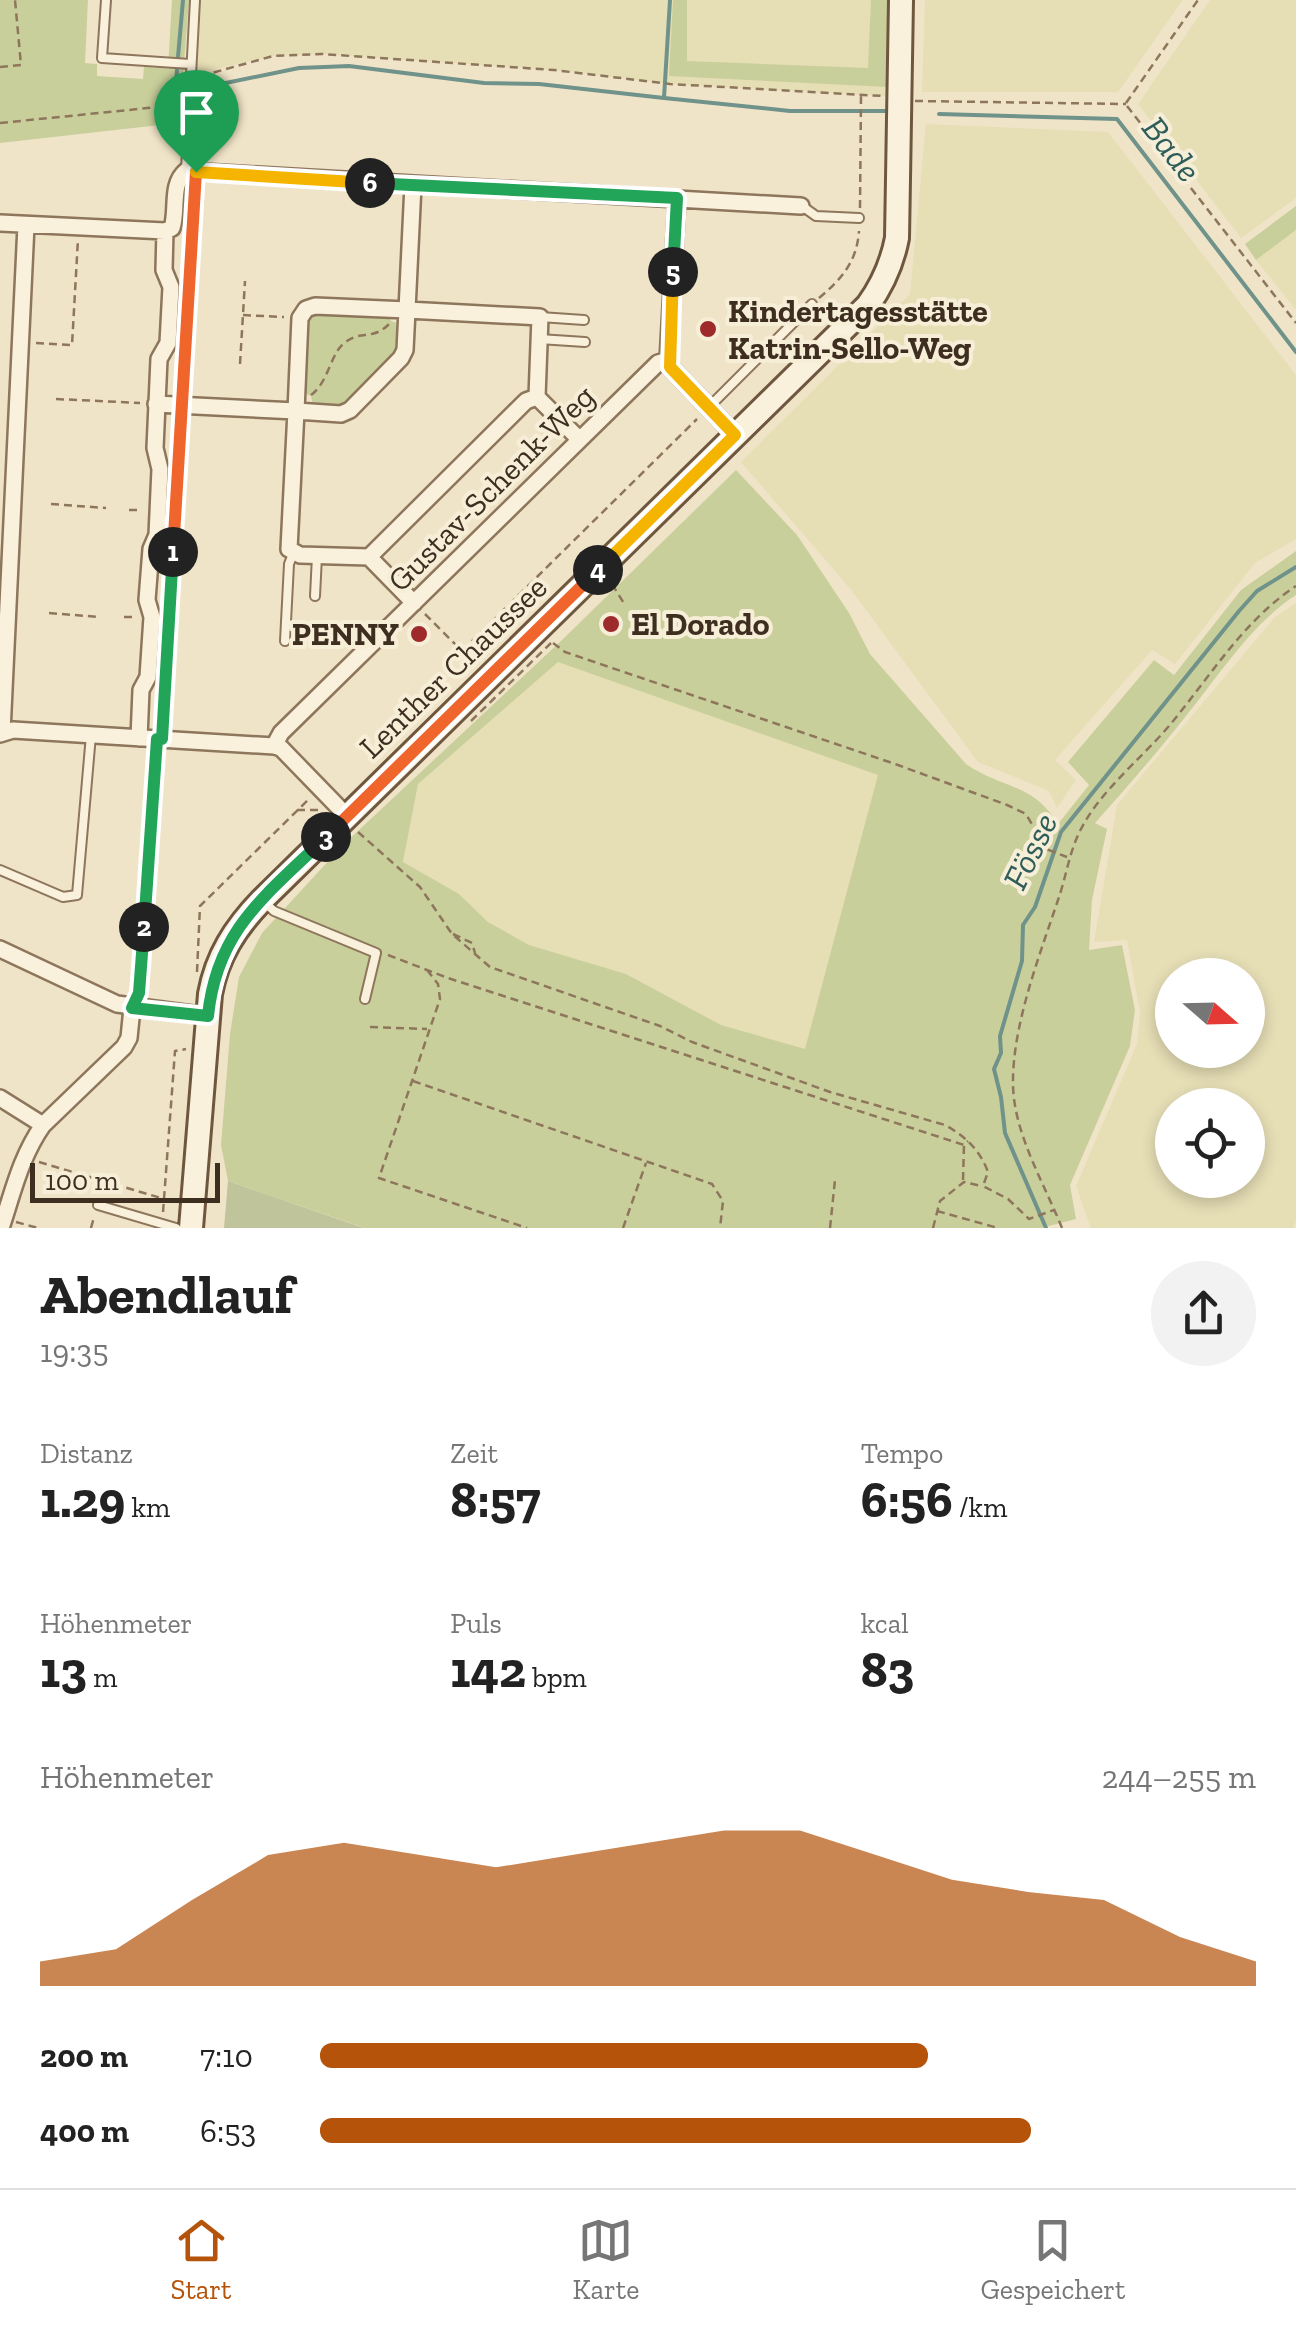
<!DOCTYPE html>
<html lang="de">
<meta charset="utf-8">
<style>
body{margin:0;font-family:"Zilla Slab",serif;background:#f2f2f2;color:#222;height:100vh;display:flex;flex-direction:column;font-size:38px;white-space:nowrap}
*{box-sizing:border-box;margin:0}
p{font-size:32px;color:#767676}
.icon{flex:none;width:55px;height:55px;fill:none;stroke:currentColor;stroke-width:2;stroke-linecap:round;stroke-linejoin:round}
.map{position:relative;height:1228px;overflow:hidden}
.sheet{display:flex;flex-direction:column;background:#fff;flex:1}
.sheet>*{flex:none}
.needle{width:65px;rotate:110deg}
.tools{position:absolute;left:1155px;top:958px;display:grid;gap:20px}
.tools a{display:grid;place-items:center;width:110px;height:110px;border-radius:50%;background:#fff;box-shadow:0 5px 15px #0003;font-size:50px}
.scale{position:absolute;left:30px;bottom:25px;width:190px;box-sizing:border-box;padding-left:10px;border:5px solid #3d2e20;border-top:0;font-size:28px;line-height:35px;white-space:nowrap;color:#3d2e20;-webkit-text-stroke:8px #f7eed8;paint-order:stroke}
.pin{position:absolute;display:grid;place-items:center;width:85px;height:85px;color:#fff;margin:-102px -42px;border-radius:50% 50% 50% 0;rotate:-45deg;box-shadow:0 0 10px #0007}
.pin .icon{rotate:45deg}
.km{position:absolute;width:50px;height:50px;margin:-25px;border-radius:50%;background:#222;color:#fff;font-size:28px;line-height:50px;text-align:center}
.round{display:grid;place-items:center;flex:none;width:105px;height:105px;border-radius:52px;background:#f2f2f2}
.headline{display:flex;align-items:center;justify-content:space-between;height:170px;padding:0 40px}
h1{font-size:55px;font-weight:700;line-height:75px}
.metrics{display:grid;grid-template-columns:repeat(3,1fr);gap:15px;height:170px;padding:10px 40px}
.metrics div{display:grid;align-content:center}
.metrics b{font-size:50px;font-weight:700}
.metrics small{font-size:28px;font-weight:400}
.metrics p{font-size:28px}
.chart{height:280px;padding:20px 40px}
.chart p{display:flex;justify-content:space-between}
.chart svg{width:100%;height:180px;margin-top:10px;fill:#b45309;opacity:.7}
ul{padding:0 40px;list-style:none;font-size:32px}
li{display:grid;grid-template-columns:160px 120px 1fr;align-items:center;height:75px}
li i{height:25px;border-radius:12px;background:#b45309}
.tabs{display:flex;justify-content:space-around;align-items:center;height:140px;border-top:2px solid #e0e0e0;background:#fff;font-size:28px;color:#767676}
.tabs a{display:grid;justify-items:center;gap:5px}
.tabs .selected{color:#b45309}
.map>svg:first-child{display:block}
.farmland{fill:#e6deb5;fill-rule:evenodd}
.green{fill:#c9cf9b;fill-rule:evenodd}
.cemetery{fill:#bfc49a}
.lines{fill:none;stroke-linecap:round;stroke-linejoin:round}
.stream{stroke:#6f938a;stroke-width:4}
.lane-casing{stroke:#8d765c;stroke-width:12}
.street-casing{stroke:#8d765c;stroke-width:20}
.secondary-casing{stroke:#6f573f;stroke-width:28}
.path{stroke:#8d765c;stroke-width:2.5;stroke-dasharray:8 5;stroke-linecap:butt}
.lane{stroke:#faf1dc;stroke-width:8}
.street{stroke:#faf1dc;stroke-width:15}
.secondary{stroke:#faf1dc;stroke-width:22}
.split-1-casing{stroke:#fff;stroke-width:20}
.split-2-casing{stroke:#fff;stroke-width:20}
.split-3-casing{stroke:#fff;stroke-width:20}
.split-4-casing{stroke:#fff;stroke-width:20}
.split-5-casing{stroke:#fff;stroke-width:20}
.split-6-casing{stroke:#fff;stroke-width:20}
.split-7-casing{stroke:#fff;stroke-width:20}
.split-1{stroke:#f0652b;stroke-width:12}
.split-2{stroke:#22a559;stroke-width:12}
.split-3{stroke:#22a559;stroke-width:12}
.split-4{stroke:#f0652b;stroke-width:12}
.split-5{stroke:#f5b400;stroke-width:12}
.split-6{stroke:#22a559;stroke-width:12}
.split-7{stroke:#f5b400;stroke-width:12}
.poi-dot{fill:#9e2a2b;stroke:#f7eed8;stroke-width:4}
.labels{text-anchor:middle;stroke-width:8;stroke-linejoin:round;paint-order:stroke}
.poi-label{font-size:32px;font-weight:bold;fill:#3d2e20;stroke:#f7eed8;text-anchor:start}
.street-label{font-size:32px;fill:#3d2e20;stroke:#f7eed8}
.water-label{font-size:35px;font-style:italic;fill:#2f5d5a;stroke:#f7eed8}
</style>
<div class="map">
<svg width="1296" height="1228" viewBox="0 0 1296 1228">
<rect width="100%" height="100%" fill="#f0e4c8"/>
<path class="farmland" d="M195,0H901L899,97L670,84L554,70L321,54L273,56L220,68L190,80Z
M925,0H1183L1118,92H922Z
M1210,0H1296V198L1241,238L1138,104Z
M926,124L1108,132L1296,375V539L1255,563L1175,664L1152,650L1055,760L1076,780L1057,808L1049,791L978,762L852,591L741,462L910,294Z
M1296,230V310L1256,260Z
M1296,603V1221L1293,1228H1091L1076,1186L1137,1044L1140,1012L1127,940L1094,942L1117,805L1274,618ZM1172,975H1248V1050H1172ZM1172,1105H1248V1180H1172Z
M558,661L879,775L805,1050L721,1025L626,974L529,945L488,922L459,894L403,862L418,784Z"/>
<path class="green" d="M0,0H88L85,63L97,64V76L143,79L144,67L168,68L172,0H189L182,88L169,124L0,143Z
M673,0H687V61L868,68L871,0H891L888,87L669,76Z
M1296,206V230L1256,260L1245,244Z
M310,313L389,316L391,321L397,323L395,354L341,408L313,406L311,396L300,391L303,321Z
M736,470L797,535L849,613L870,654L966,764C1004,790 1032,782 1058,824L1089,785L1068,762L1154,660L1174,675L1241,590L1296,551V595C1251,624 1220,674 1186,716C1157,753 1126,788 1095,823L1107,829L1092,900L1089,950L1122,945L1135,1010L1130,1046L1070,1185L1076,1219L1041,1228H365L228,1181L221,1145L230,1034L239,977L262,933L344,844L562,640ZM558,662L878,775L805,1049L721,1025L626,974L529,945L488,922L459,894L403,862L418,784Z"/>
<path class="cemetery" d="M228,1181L358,1226L365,1228H224Z"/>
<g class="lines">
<path class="stream" d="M670,0L664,98L790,111H890
M178,57L183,0
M177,70L176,83L183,85
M195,85L211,86L299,68L349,66L484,83L539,84L664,98
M939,114L1117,119L1296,352
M1046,1228L1005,1133L1001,1097L994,1069L1001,1053L1000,1036L1022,961L1023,925L1035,907L1061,832L1239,611L1257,591L1296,567"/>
<g class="lane-casing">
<path id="lane" d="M106,0L102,58L190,64
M186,170L195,0
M802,206L816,216L859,218
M540,317L584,320
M539,339L585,342
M709,407L812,304
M315,596L317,556
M285,641L289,564L293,554
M0,870L63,897L77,895L91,735
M265,903L274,911L376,953L365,999
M133,1005L139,993L142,956
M98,1205L176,1228"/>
</g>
<g class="street-casing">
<path id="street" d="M413,185L407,310L315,306L306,309L300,318L296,411L341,414L350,410L401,358L405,350L407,310L540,317L537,397L579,439
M677,199L801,206
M0,223L165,231
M156,404L296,411L289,549L300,555L369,557L414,603
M369,557L526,401L537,397
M2,732L26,225
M0,734L13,730L274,746L281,748L347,816
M139,738L141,690L148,677L152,617L147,600L151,549L157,535L160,469L155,448L159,359L168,343L171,287L164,270L165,231L172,228C178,210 170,184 186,171L677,199L668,360L670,367L735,435
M274,746L281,733L658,363L668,360
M0,949L117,1004L208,1016
M0,1098L43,1125
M1,1228C13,1192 21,1156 43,1125L124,1047L129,1038L132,1008"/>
</g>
<g class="secondary-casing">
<path id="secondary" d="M191,1228L210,994C217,956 235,928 262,900L868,305C883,284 892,264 897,238L901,0"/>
</g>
<path class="path" d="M0,67L21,65L15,0
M201,76L273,56L322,54L554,70L670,84L883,96
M915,101L1126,104
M1126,103L1198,0
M1127,106L1296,323
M159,108L179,117
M0,123L158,107L179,96
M860,208L861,96
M819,298C842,279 857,261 859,231
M243,315L284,317
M36,343L72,345L78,239
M240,364L245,281
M182,393L195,187
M311,395C330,381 330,351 347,341C363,330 374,341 391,322
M56,399L140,403
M51,504L106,508
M129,510H142
M612,584L625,605
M49,613L99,617
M425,614L462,651L465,648
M124,617H136
M553,643L565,652L898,765L1007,805L1026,814L1046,849L1067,857
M478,660L466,647L697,419
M471,721L551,643
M163,723L180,421
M297,810H322
M358,832L420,887L452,934L490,967L660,1026L692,1042L830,1092L945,1125C965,1136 980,1150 988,1172L983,1186L1008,1199L1029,1219L1054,1210
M453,934L472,943L475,953
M143,947L156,755
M388,955L448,978L964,1145L968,1141
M427,970L438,984L440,999L379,1178L527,1228
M197,972L200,906L308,800
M370,1027L427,1029
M413,1081L712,1184L723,1201L720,1228
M39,1162L161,1198
M963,1180L964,1145
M937,1211L998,1228
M163,1212L175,1051L186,1049
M16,1222L38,1228
M91,1228L94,1217
M623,1228L646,1163
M830,1228L835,1180
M933,1228L940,1201L964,1182L981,1186
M1062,1228C1044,1183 1014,1134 1013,1085C1012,1024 1041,952 1060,894C1067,872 1070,850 1081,829C1101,790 1141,759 1169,726C1210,677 1243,621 1296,586"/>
<use href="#lane" class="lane"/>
<use href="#street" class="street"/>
<use href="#secondary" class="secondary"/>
</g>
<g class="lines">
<g class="split-1-casing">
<path id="split-1" d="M173,552L196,172"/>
</g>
<g class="split-2-casing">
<path id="split-2" d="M144,927L157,739H162L173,552"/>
</g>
<g class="split-3-casing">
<path id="split-3" d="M144,927L139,993L132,1008L208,1016C217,928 267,895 326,837"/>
</g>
<g class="split-4-casing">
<path id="split-4" d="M326,837L598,570"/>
</g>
<g class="split-5-casing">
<path id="split-5" d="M598,570L735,435L670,367L673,272"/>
</g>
<g class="split-6-casing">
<path id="split-6" d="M370,183L677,198L673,272"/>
</g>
<g class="split-7-casing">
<path id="split-7" d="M196,172L370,183"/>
</g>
<use href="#split-1" class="split-1"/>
<use href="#split-2" class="split-2"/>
<use href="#split-3" class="split-3"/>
<use href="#split-4" class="split-4"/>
<use href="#split-5" class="split-5"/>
<use href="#split-6" class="split-6"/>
<use href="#split-7" class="split-7"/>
</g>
<g class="poi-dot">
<circle cx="708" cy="329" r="10"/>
<circle cx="611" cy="624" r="10"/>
<circle cx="419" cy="634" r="10"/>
</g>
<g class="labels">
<g class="poi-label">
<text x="728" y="322">Kindertagesstätte<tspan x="728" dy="37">Katrin-Sello-Weg</tspan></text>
<text x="631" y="635">El Dorado</text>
<text x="399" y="645" text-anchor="end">PENNY</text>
</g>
<g class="street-label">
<text transform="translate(491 488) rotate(-45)" y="11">Gustav-Schenk-Weg</text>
<text transform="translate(453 667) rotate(-44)" y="11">Lenther Chaussee</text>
</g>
<g class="water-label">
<text transform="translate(1172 149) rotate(52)" y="12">Bade</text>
<text transform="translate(1030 851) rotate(-64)" y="12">Fösse</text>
</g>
</g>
</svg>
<div class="tools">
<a><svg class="needle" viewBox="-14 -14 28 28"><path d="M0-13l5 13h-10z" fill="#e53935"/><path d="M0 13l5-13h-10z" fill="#767676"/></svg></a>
<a><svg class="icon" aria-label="locate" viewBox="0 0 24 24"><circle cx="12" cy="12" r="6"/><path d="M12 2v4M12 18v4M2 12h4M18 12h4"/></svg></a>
</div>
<div class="scale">100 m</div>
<div class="pin" style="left:196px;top:172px;background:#1e9e55"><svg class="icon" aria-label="arrive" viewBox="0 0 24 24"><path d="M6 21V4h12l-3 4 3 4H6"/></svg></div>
<b class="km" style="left:173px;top:552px">1</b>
<b class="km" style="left:144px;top:927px">2</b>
<b class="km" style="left:326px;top:837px">3</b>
<b class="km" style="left:598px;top:570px">4</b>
<b class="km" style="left:673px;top:272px">5</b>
<b class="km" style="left:370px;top:183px">6</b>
</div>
<section class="sheet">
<div class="headline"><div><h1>Abendlauf</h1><p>19:35</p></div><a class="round"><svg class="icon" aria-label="share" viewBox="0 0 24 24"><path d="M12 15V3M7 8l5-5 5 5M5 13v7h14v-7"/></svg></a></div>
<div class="metrics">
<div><p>Distanz</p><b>1.29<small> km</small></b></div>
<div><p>Zeit</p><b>8:57</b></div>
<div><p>Tempo</p><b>6:56<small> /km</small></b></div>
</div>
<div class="metrics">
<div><p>Höhenmeter</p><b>13<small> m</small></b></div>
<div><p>Puls</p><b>142<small> bpm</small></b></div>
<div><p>kcal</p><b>83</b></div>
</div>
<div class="chart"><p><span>Höhenmeter</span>244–255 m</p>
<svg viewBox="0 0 160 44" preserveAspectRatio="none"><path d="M0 44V38L10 35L20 23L30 12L40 9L50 12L60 15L70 12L80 9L90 6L100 6L110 12L120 18L130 21L140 23L150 32L160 38V44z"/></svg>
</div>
<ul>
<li><b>200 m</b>7:10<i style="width:65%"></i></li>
<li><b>400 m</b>6:53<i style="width:76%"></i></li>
</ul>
</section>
<nav class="tabs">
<a class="selected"><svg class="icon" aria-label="home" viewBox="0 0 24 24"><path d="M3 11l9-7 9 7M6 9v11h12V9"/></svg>Start</a>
<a><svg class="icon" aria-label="map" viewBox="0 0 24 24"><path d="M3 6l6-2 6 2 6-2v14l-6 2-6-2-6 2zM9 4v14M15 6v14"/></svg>Karte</a>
<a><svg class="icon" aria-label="saved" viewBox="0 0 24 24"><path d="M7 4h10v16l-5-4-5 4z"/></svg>Gespeichert</a>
</nav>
